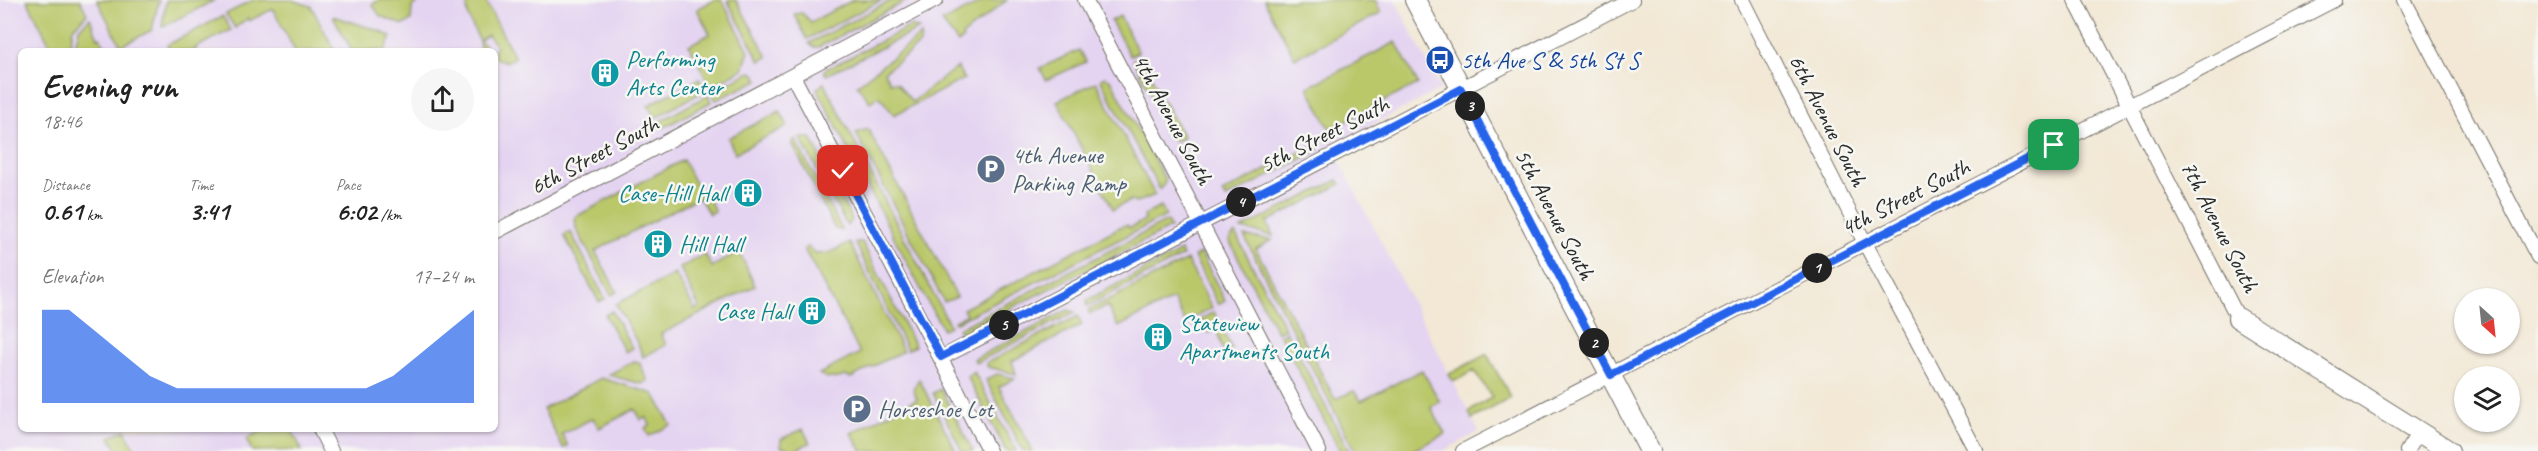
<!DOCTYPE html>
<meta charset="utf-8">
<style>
body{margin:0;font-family:Caveat,sans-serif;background:#f6f6f6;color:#222;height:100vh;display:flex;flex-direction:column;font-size:22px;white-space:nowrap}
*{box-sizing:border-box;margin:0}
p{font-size:20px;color:#767676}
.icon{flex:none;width:33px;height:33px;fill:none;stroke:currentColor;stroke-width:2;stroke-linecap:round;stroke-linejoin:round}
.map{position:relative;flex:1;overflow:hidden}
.details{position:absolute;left:18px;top:48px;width:480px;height:384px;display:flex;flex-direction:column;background:#fff;border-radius:9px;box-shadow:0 2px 4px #0004}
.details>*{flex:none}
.needle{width:39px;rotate:153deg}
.controls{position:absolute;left:2454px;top:288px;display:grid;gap:12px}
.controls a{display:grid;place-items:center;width:66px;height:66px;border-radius:50%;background:#fff;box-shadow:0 2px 4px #0004;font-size:30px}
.pin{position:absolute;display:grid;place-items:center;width:51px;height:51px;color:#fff;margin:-26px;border-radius:12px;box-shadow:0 3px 9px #0006}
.km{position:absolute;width:30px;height:30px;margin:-15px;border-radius:50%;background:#222;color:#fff;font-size:16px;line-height:30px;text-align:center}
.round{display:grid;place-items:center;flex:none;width:63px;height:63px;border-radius:32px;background:#f6f6f6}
.head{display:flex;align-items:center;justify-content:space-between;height:102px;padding:0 24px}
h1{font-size:33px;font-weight:800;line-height:45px}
.metrics{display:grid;grid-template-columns:repeat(3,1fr);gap:9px;height:102px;padding:6px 24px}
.metrics div{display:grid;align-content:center}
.metrics b{font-size:26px;font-weight:800}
.metrics small{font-size:16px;font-weight:400}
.metrics p{font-size:16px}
.chart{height:168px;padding:12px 24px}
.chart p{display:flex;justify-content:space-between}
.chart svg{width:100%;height:108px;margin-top:6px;fill:#2563eb;opacity:.7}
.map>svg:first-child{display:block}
.built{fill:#e4d3f1;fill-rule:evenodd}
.green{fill:#bac86b;stroke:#727a4b;stroke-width:1.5}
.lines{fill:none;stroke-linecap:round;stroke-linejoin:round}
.street-casing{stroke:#716d66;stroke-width:16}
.secondary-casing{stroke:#716d66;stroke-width:22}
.street{stroke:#fff;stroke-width:14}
.secondary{stroke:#fff;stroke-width:20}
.route-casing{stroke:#fff;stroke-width:12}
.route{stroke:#2563eb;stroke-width:8}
.labels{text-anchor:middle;stroke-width:5;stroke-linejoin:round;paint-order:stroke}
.culture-label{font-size:24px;fill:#0d838f;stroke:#f6f6f2;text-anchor:start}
.transit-label{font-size:24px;fill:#164399;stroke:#f6f6f2;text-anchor:start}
.street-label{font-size:24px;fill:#2b2b2b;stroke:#f6f6f2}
.service-label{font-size:24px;fill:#4e5e75;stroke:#f6f6f2;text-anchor:start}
</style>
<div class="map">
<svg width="2538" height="451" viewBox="0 0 2538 451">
<rect width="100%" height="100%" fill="#f6f6f2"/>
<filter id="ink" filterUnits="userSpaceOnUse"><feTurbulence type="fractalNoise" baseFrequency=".0167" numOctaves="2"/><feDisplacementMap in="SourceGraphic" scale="12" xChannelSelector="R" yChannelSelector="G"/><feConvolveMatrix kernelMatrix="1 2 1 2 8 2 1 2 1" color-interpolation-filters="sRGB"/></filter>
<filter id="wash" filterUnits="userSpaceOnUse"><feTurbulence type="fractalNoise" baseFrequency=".008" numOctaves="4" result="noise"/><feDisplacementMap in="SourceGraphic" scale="24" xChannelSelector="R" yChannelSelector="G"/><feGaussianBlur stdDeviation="1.35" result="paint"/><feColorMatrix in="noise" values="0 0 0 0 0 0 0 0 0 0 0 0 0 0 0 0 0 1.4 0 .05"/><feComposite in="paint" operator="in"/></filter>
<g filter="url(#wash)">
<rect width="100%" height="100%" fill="#f2e8d5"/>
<path class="built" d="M0,0H1395L1441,89L1332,146L1479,432L1443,451H0ZM21,51H495V429H21Z"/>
<path class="green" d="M27,0H80L87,14L73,28L69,51H53Z
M97,0H159L152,30L121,46Z
M166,0H215L162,27Z
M253,0H292L311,6L335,51H295L273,9L249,21L248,18L235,28L226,14Z
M379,0H422L412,7L411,21L403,25L380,16L372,4Z
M468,0H485L515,58L506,62L495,58L494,51L496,46L488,35L480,40L489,51H480C481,31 463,22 468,0Z
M714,0H722L749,51L743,69L712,86L706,85L707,80L689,45L710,34L697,9Z
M727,0H736L768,57L760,61Z
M853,0H882L807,39L794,14L802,13L811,22Z
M892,0H908L819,47H813L809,43Z
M985,0H1007L962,36L963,39L958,43L942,22Z
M1264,0H1375L1381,13L1295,58Z
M223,16L231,30L195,48L196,51H170L167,45Z
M333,16L380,31L391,37L385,51H352Z
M1120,16L1138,52L1130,56L1111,21Z
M90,18L98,38L100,37L106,48L104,51H74L79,28Z
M911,26L919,29L826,75L824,70Z
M921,35L920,44L884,72L890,82L897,83L912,102L957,67L964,79L894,115L879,96L870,102L857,85Z
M1396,42L1418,84L1330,129L1308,87Z
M1079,50L1086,62L1046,80L1040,68Z
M1141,57L1161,95L1153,98L1133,60Z
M750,72L754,73L759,80L716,100L711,91Z
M1105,77L1111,80L1166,181L1160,190L1102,83L1101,79Z
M699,79L706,90L655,118L648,105Z
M1096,82L1155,195L1135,203L1132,200L1113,209L1057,101Z
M824,83L950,326L943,329L930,307L817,89Z
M708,95L711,102L663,128L655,124Z
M1163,100L1184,137L1175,142L1155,104Z
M780,111L788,126L735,153L728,138Z
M868,129L957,297L944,302L856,133Z
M800,138H811L852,220L847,226Z
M795,139L842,230L835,229L792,143Z
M1318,143L1319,150L1226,198L1222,193Z
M683,160L700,193L704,191L715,211L709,214L699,197L595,251L617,292L611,295L576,228L575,217Z
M1338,180L1341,184L1267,222L1273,236L1241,229Z
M1161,207L1166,216L955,323L954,321L966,315L963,309L1122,226L1127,225L1130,228L1145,220L1144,215Z
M1167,221L1170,228L961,333L958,329Z
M571,232L605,299L599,302L564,235Z
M1235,233L1285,328L1277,332L1229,240Z
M1244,236L1272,240L1256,249L1335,399L1354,391L1361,401L1422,370L1440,402L1431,407L1445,434L1412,451H1355Z
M855,242H862L915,346L907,350Z
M850,243L903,351L851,378L846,376C836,379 828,380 819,374L860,353L804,249L808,247L816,254L828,253Z
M739,251L755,286L661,334L666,345L643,357L638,344L616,304L675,274L695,310L699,307L680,268L705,254L712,267Z
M1181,251L1183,256L1087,306V300Z
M1201,253L1225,301L1218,305L1194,257Z
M1187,260L1212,308L1185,322L1173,299L1118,327L1107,306L1090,314L1088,310Z
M1068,310L1075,312L976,363L974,359Z
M612,311L632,348L625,352L605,315Z
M1214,312L1232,349L1224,353L1217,331L1214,330L1208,333L1201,319Z
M1078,316L1082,325L1012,361L1016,374L988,367L986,363Z
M1286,331L1349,451H1340L1280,335Z
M1487,354L1511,398L1472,419L1469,412L1492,397L1474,371L1453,382L1449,374Z
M634,361L639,362L648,381L642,384L608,375Z
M974,372L1016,451H1006L967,376Z
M997,374L1015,378L999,387L1033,451H1023L986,380Z
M601,378L654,394L671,425L649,436L645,428L650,425L646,417L641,420L635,409L599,428L593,418L562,434L568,446L563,448L543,409Z
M919,379L956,451H862L851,433L917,399L913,389Z
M941,389L973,451H962L933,393Z
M264,429H291L302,450L252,451L246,439Z
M803,429L810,443L793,451L781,446V439Z
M125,430L136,451H118L110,437Z"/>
</g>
<g filter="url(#ink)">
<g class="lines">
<g class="street-casing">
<path id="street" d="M1085,0L1319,451
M1742,0L1865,243L1976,451
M2075,0L2238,318
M2404,0L2538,257
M793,76L989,451
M495,232L936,0
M941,358L1632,0
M320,429L331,451
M1463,451L2334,0
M2407,451L2419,432"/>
</g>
<g class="secondary-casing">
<path id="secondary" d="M1415,0L1650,451
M2238,318L2449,451"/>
</g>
<use href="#street" class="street"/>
<use href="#secondary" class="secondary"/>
</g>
</g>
<g class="lines" filter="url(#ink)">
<g class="route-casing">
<path id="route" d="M843,171L941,357L1461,89L1611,375L2054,145"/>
</g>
<use href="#route" class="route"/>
</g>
<defs>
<g id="bus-disc" transform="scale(1.5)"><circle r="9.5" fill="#1a4fb4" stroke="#f6f6f2"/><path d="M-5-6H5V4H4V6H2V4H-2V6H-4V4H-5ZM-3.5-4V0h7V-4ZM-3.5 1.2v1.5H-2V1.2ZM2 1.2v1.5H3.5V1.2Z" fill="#fff"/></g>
<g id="building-disc" transform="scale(1.5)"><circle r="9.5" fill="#0f9aa8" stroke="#f6f6f2"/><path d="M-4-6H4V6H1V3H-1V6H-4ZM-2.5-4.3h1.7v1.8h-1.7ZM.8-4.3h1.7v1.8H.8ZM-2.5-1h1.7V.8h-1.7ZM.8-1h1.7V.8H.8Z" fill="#fff"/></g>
<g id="parking-disc" transform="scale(1.5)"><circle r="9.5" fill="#5c6f8a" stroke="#f6f6f2"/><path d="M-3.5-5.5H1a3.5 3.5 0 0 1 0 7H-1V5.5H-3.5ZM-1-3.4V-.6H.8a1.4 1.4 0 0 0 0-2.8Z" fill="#fff"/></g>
</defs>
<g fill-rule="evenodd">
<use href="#bus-disc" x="1440" y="60"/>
<use href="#building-disc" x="605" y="73"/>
<use href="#parking-disc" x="991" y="169"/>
<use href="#building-disc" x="748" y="193"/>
<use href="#building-disc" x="658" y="244"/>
<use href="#building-disc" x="812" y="311"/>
<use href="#building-disc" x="1158" y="337"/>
<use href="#parking-disc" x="857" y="409"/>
</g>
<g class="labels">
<g class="culture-label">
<text x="626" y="67">Performing<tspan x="626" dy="28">Arts Center</tspan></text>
<text x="727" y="201" text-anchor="end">Case-Hill Hall</text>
<text x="679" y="252">Hill Hall</text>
<text x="791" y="319" text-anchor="end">Case Hall</text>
<text x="1179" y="331">Stateview<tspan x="1179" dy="28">Apartments South</tspan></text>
</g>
<g class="transit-label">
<text x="1461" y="68">5th Ave S &amp; 5th St S</text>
</g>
<g class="street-label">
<text transform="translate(1173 119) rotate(62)" y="8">4th Avenue South</text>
<text transform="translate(1828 120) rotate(63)" y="8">6th Avenue South</text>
<text transform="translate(1324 134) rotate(-27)" y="8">5th Street South</text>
<text transform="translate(594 155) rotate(-28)" y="8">6th Street South</text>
<text transform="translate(1905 197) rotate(-27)" y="8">4th Street South</text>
<text transform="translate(1555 214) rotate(62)" y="8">5th Avenue South</text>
<text transform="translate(2220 226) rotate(63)" y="8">7th Avenue South</text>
</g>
<g class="service-label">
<text x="1012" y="163">4th Avenue<tspan x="1012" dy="28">Parking Ramp</tspan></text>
<text x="878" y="417">Horseshoe Lot</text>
</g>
</g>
</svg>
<div class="controls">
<a><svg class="needle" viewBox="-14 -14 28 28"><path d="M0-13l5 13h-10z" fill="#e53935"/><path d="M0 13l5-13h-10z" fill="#767676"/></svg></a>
<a><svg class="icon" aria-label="layers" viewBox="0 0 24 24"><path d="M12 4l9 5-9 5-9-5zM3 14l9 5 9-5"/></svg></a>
</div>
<div class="pin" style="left:2054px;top:145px;background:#1e9e55"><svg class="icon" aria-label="arrive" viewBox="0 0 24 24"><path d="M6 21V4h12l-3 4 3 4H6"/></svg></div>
<div class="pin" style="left:843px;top:171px;background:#d93025"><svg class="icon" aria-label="check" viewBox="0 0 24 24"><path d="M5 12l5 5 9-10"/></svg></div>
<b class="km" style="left:1817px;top:268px">1</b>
<b class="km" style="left:1594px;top:343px">2</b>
<b class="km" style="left:1470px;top:106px">3</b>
<b class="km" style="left:1241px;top:202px">4</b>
<b class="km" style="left:1004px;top:325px">5</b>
<section class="details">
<div class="head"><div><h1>Evening run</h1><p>18:46</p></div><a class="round"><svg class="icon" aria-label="share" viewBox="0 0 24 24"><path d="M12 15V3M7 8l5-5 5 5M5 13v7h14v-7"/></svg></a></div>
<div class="metrics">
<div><p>Distance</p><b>0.61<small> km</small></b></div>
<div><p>Time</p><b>3:41</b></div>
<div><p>Pace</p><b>6:02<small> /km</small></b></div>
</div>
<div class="chart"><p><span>Elevation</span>17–24 m</p>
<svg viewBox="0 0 160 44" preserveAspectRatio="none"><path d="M0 44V6L10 6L20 15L30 24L40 33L50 38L60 38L70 38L80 38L90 38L100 38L110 38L120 38L130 33L140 24L150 15L160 6V44z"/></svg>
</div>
</section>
</div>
